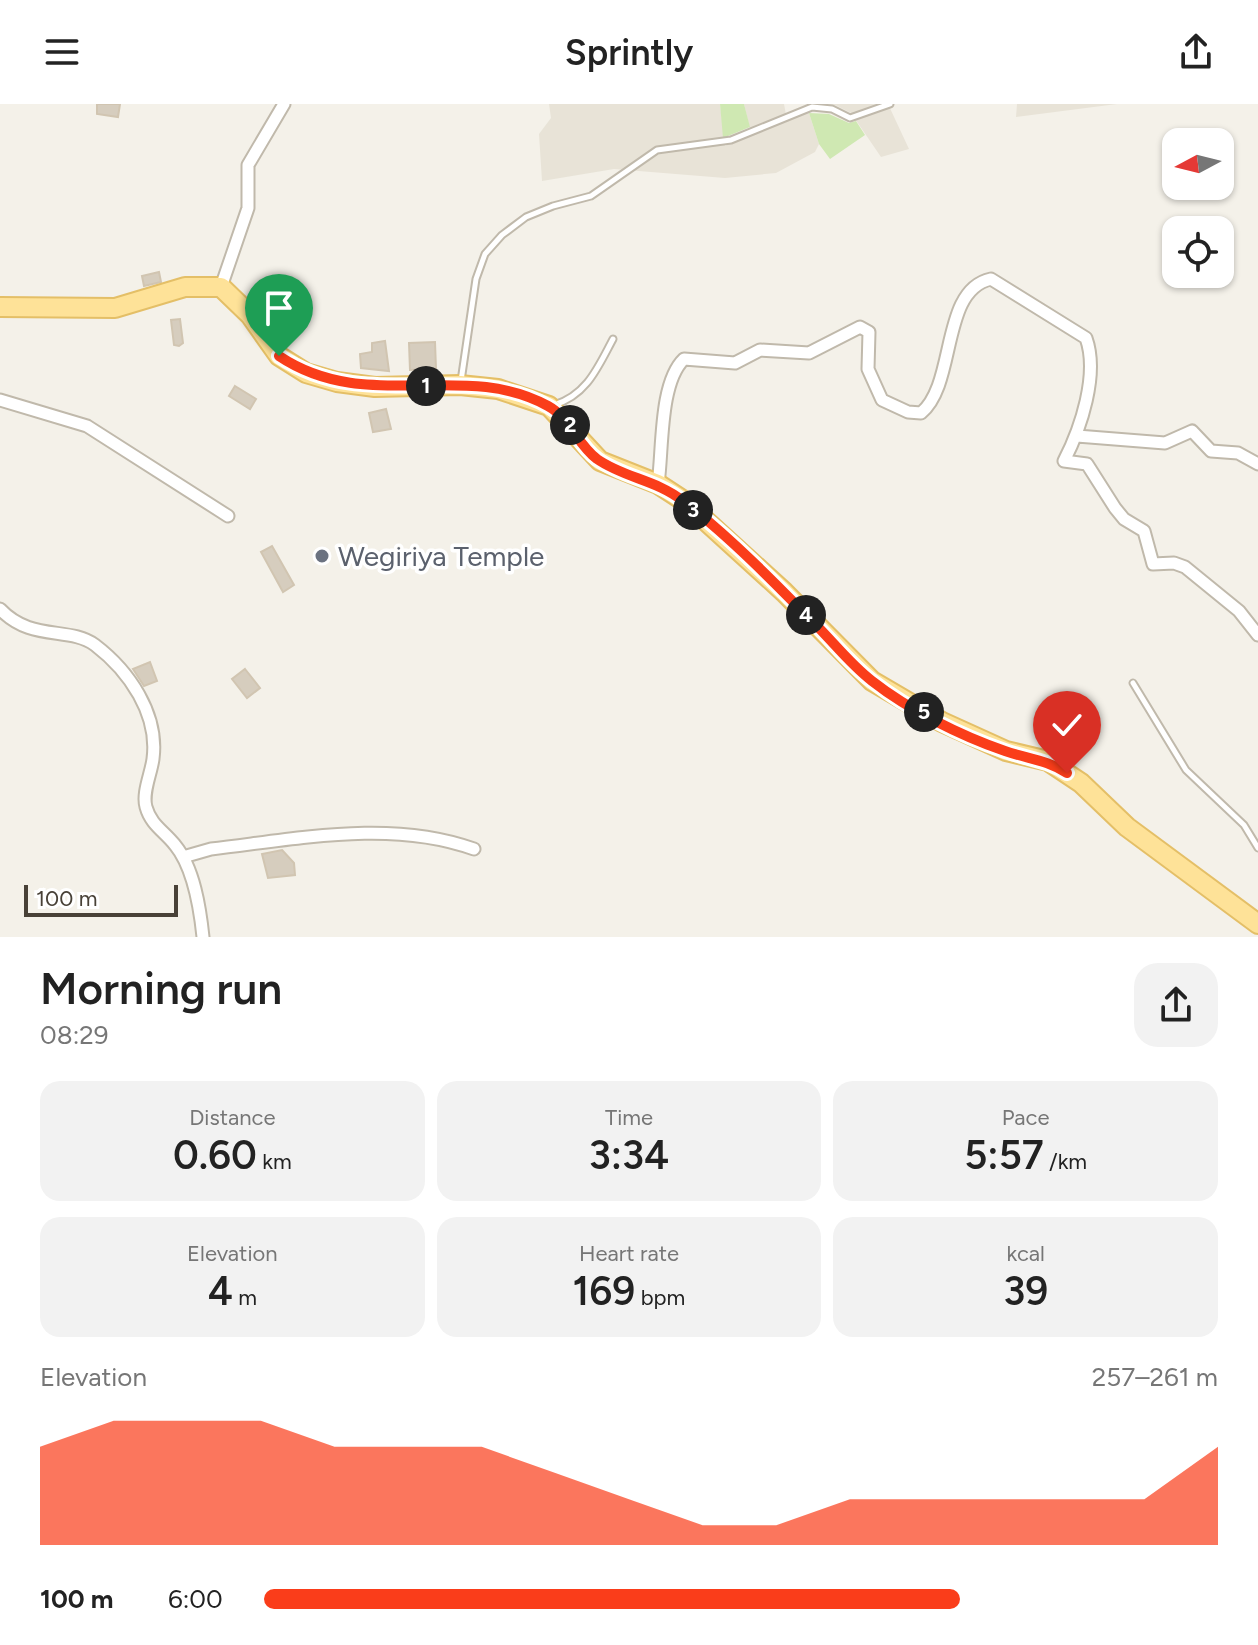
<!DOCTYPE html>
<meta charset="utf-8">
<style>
body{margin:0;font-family:Figtree,sans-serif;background:#f2f2f2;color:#222;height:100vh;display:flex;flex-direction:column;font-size:30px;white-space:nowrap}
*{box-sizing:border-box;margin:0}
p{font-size:26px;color:#767676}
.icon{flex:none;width:44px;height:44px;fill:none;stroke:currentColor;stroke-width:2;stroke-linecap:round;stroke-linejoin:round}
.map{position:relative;height:833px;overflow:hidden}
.side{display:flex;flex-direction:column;background:#fff;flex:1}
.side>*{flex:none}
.needle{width:52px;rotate:263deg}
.tools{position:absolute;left:1162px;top:24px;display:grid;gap:16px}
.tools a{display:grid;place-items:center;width:72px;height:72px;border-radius:16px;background:#fff;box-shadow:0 2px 6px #0004;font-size:40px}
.scale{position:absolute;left:24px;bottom:20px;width:154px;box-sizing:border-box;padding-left:8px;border:4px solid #484137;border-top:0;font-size:22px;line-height:28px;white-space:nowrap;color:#484137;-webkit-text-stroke:6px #fff;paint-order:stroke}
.pin{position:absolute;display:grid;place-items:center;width:68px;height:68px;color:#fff;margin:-82px -34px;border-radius:50% 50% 50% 0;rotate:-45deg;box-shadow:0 0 8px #0007}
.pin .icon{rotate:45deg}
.km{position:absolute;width:40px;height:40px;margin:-20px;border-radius:50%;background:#222;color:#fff;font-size:22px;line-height:40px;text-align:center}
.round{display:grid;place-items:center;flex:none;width:84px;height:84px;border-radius:24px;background:#f2f2f2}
.headline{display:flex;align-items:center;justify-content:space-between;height:136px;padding:0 40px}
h1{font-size:44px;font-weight:600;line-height:60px}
.metrics{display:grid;grid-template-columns:repeat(3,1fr);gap:12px;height:136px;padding:8px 40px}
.metrics div{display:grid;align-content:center;border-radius:20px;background:#f2f2f2;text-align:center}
.metrics b{font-size:40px;font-weight:600}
.metrics small{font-size:22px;font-weight:400}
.metrics p{font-size:22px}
.chart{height:224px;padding:16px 40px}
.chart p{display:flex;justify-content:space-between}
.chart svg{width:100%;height:144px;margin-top:8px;fill:#fa3d1a;opacity:.7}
ul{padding:0 40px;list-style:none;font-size:26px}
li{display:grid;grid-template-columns:128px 96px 1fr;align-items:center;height:60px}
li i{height:20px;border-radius:10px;background:#fa3d1a}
header{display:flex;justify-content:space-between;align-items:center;height:104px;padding:0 40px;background:#fff;font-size:36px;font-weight:600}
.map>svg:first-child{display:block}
.residential{fill:#e8e3d7}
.green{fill:#cfe8b2}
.building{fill:#d6cdbe;stroke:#d1c5b1;stroke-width:2}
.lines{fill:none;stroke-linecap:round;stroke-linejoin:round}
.lane-casing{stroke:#c0b9ab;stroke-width:9}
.street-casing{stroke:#c0b9ab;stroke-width:15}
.primary-casing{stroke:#e4bf67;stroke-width:22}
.lane{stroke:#fff;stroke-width:5}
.street{stroke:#fff;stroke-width:11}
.primary{stroke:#fee298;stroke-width:18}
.route-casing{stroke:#fff;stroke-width:16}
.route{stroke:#fa3d1a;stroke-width:10}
.worship-dot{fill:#6b7280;stroke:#fff;stroke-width:3}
.labels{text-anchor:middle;stroke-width:7;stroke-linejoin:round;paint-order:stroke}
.worship-label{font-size:28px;fill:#5b616d;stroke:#fff;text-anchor:start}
</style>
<header><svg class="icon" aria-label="menu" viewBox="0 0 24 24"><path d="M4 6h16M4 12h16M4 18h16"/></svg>Sprintly<svg class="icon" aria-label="share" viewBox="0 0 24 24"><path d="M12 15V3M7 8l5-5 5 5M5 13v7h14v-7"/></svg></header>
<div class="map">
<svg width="1258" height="833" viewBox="0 0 1258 833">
<rect width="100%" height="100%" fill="#f4f1e9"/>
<path class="residential" d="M549,0H720L725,42L751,29L744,0H784L787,16L809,9L819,40L815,48L776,69L725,74L614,65L542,77L539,30L551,14Z
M803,0H888L909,45L881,53L851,9L835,1Z
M1017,0H1117L1016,13Z"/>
<path class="green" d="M720,0H744L750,23L723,34Z
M809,9L829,10L849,19L856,17L865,31L830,55L819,40Z"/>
<path class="building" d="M97,0H120L118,13L97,10Z
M159,168L161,178L144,182L142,172Z
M180,215L183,239L179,242L174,241L171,216Z
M385,237L389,267L361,264L360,250L372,248V239Z
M435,238L436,265L410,266L409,239Z
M235,282L256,295L250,305L229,292Z
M386,305L391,325L373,328L369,309Z
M272,442L294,481L283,488L261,448Z
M150,558L157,577L144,582L133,565Z
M245,565L260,584L247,594L232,575Z
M282,746L294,759L295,771L268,774L262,750Z"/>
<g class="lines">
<g class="lane-casing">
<path id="lane" d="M461,277L476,175L485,150L502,131L526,113L553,102L591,92L657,46L731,36L812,3L832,5L850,14L890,0
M554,301C587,291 598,263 613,235
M1133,579L1186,666L1244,721L1258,744"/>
</g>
<g class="street-casing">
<path id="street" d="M221,183L248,104V61L284,0
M0,296L87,322L228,412
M1077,332L1165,339L1192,327L1211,347L1238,349L1258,360
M658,380C663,346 659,279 684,255L735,259L760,246L809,249L860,223L869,228L868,265L882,296L908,308L921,309C957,279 940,186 991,175L1086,234C1099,270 1081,324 1064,357L1087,360L1115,404L1124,415L1144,427L1153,460L1174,459L1185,463L1239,507L1258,531
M0,505C31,538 69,522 95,541C129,567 159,610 153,655C151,670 142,689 146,703C151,721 164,727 175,741C194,764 200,804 203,833
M183,753L211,745C297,735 391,715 474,745"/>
</g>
<g class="primary-casing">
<path id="primary" d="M0,203L115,204L185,183H221L250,211L279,252L306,269L337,278L375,283L460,281L498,285L549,302L600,357L658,380L684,397L784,488L872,577L942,618L1006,647L1048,657L1081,679L1127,723L1258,820"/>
</g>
<use href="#lane" class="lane"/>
<use href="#street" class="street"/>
<use href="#primary" class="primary"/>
</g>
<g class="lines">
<g class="route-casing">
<path id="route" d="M279,252C367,311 463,255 548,302C570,314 577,340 597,355C624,374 657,376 683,397C728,431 776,480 816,521C834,539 851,561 872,577C909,606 961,632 1005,647C1028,655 1047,656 1067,669"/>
</g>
<use href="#route" class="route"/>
</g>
<circle class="worship-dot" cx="322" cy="452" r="8"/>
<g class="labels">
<g class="worship-label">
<text x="338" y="462">Wegiriya Temple</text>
</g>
</g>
</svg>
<div class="tools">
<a><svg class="needle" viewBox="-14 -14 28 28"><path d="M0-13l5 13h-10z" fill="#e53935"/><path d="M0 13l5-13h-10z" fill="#767676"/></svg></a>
<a><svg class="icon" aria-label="locate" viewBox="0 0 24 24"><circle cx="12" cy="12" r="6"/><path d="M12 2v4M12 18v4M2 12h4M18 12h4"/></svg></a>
</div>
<div class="scale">100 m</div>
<div class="pin" style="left:279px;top:252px;background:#1e9e55"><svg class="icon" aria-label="arrive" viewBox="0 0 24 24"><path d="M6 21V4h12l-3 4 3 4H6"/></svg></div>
<div class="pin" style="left:1067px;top:669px;background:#d93025"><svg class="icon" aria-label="check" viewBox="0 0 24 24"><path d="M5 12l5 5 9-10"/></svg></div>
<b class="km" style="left:426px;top:282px">1</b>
<b class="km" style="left:570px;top:321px">2</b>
<b class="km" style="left:693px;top:406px">3</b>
<b class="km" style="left:806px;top:511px">4</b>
<b class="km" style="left:924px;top:608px">5</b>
</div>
<section class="side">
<div class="headline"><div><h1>Morning run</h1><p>08:29</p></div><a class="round"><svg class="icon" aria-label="share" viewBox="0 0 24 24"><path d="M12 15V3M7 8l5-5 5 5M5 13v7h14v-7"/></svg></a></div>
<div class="metrics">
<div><p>Distance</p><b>0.60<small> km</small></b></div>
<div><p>Time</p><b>3:34</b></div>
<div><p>Pace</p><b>5:57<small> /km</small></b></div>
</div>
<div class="metrics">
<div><p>Elevation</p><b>4<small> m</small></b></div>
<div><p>Heart rate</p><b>169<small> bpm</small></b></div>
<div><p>kcal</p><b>39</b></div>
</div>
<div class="chart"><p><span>Elevation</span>257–261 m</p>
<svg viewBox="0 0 160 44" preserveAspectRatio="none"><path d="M0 44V14L10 6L20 6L30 6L40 14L50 14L60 14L70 22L80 30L90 38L100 38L110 30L120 30L130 30L140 30L150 30L160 14V44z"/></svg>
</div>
<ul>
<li><b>100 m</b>6:00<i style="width:73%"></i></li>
</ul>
</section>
